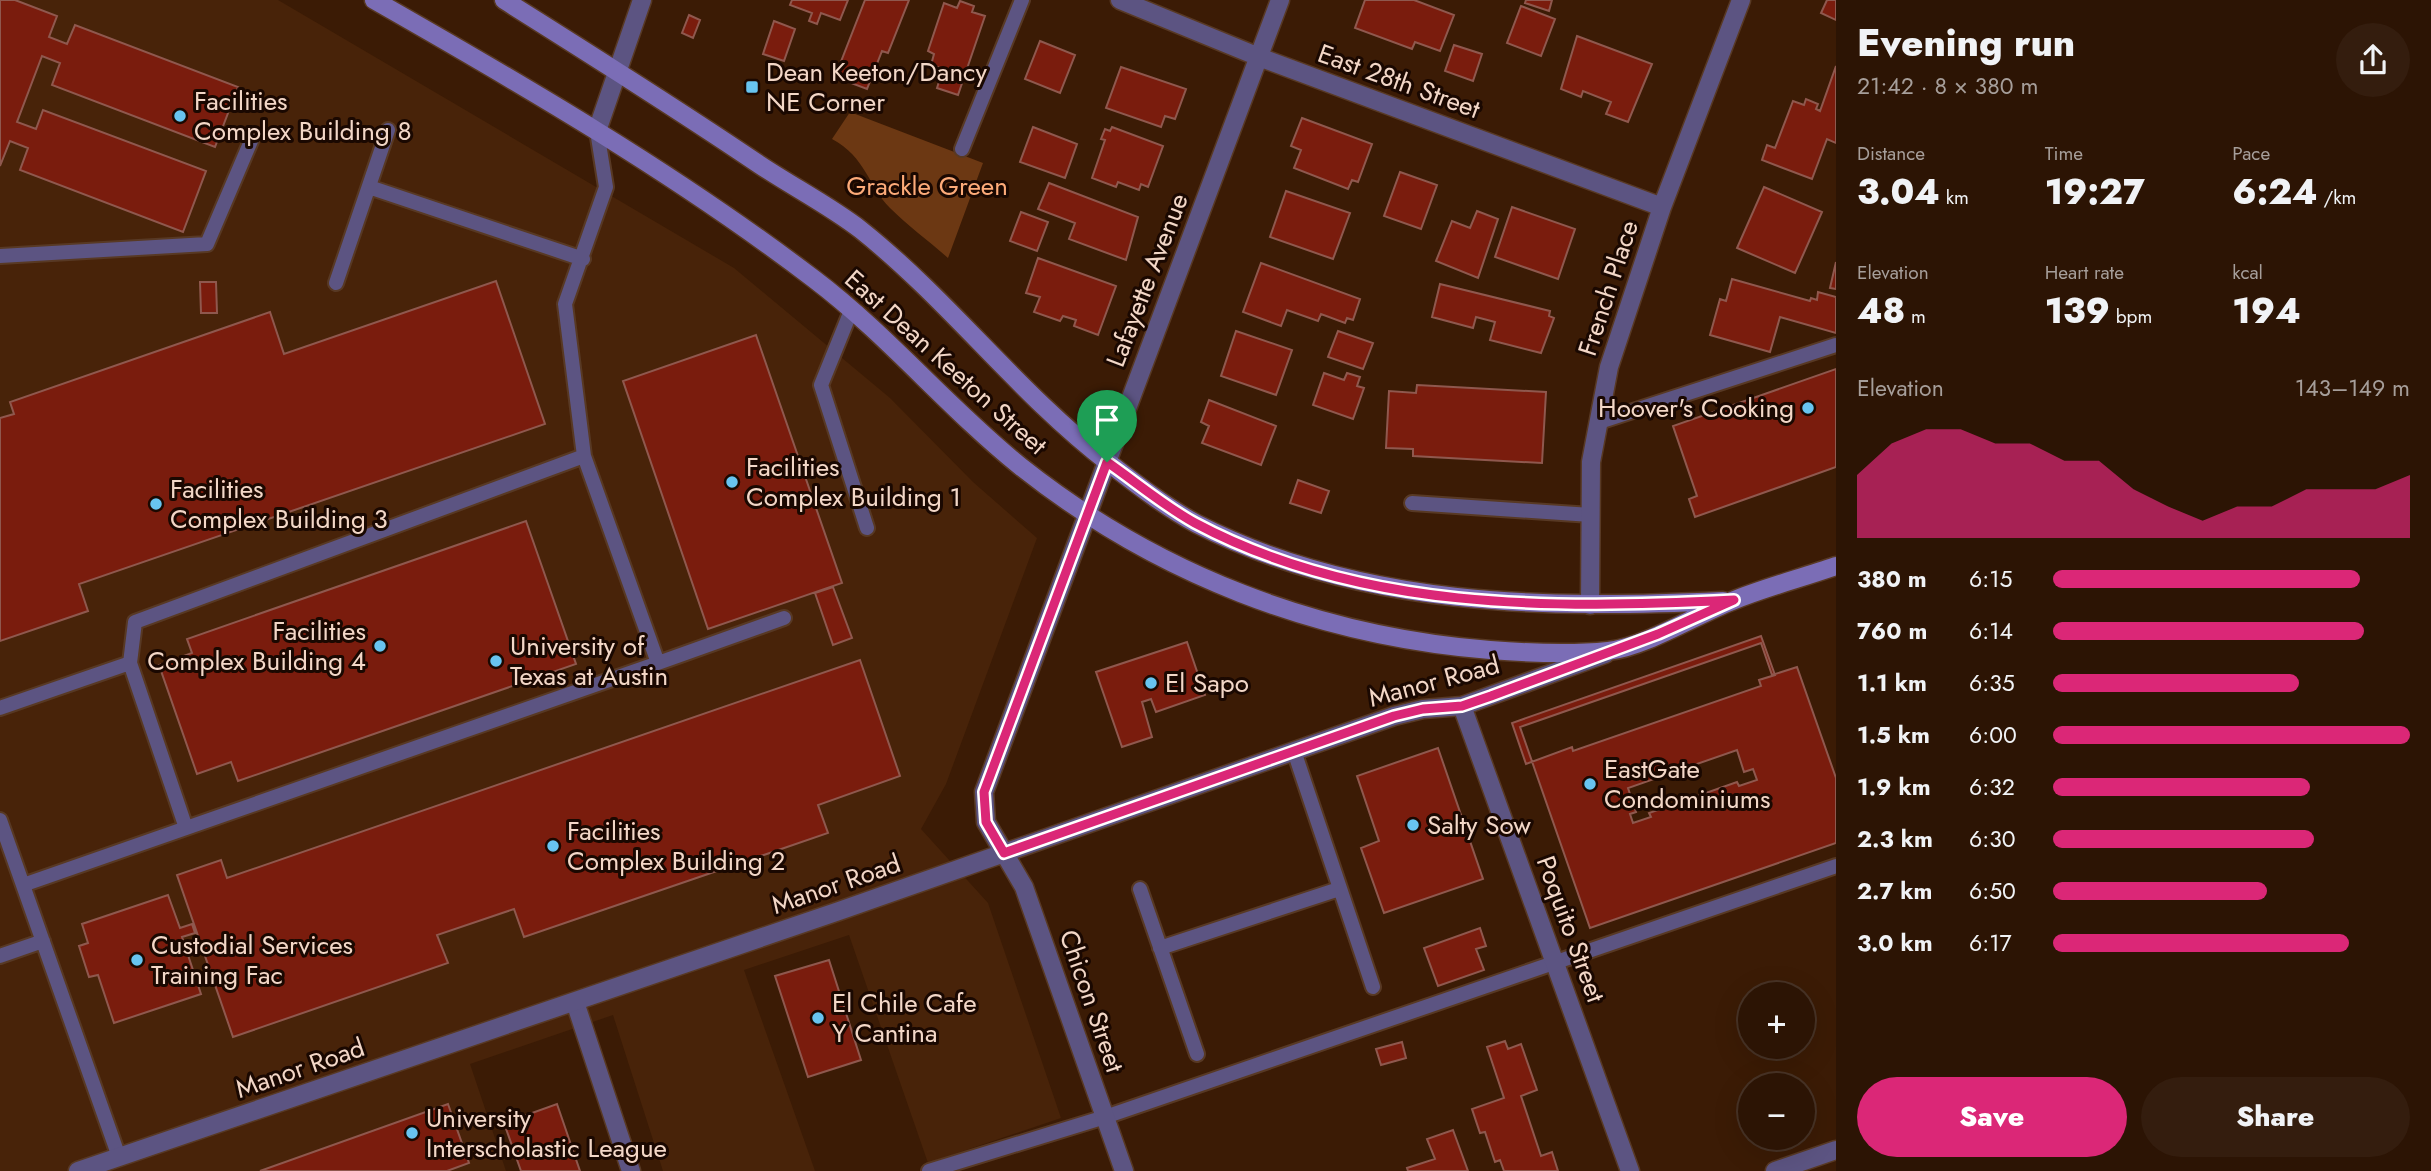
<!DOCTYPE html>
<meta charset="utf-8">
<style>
body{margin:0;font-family:Jost,sans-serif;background:#341d0e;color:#f1f3f6;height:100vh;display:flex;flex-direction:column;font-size:26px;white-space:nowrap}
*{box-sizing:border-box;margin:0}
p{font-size:23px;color:#a69e9a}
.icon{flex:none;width:38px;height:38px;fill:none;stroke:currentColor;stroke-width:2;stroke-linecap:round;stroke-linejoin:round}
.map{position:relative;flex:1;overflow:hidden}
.details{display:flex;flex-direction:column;background:#2c1404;width:595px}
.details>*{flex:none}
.tools{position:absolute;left:1738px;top:982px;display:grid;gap:14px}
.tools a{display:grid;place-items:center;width:77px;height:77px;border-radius:50%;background:#2c1404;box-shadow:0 7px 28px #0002,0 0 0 2px #483326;font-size:35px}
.pin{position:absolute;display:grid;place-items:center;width:60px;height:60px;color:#fff;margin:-72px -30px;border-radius:50% 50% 50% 0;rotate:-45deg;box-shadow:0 0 7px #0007}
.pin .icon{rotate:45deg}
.round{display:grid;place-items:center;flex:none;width:74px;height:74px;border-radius:37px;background:#341d0e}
.headline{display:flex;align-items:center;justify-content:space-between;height:119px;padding:0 21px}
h1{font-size:38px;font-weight:800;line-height:52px}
.stats{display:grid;grid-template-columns:repeat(3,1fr);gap:10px;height:119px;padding:7px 21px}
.stats div{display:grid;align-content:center}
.stats b{font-size:35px;font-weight:800}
.stats small{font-size:19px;font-weight:400}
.stats p{font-size:19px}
.chart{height:196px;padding:14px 21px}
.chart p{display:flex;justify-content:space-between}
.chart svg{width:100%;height:126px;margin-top:7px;fill:#db2777;opacity:.7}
.primary-button{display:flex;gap:14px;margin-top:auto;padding:14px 21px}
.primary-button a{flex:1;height:80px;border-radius:42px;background:#db2777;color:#fff;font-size:28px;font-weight:800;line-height:80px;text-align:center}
.primary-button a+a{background:#341d0e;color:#f1f3f6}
ul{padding:0 21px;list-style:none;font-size:23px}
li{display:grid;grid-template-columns:112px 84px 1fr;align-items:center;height:52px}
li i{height:18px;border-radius:9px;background:#db2777}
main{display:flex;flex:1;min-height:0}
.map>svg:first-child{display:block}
.built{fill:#482309}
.green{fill:#6c3813}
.building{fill:#7a1c0d;stroke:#8f584e;stroke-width:2;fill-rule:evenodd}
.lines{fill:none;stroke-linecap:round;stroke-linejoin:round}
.service-casing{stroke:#583924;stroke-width:18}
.minor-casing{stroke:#583924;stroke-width:21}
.tertiary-casing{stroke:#583924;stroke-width:21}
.secondary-casing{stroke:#583924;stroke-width:21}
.service{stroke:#5c5482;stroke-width:14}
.minor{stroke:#5c5482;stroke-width:18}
.tertiary{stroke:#5c5482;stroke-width:18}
.secondary{stroke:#7b6db6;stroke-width:18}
.route-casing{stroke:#fff;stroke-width:14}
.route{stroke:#db2777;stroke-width:9}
.poi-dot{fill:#68c4f0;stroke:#1a0801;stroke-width:2.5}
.labels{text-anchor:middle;stroke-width:6;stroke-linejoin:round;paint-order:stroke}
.poi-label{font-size:26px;fill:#f3d7c7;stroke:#1a0801;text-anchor:start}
.street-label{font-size:26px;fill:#f3d7c7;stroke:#1a0801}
.park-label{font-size:26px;fill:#fdab79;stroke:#1a0801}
</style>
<main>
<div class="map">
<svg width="1836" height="1171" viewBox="0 0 1836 1171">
<rect width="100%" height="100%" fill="#3b1b05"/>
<path class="built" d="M0,0H278L734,268L890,398L973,482L1037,538L946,784L921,829L988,903L1061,1118L928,1163L849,935L744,970L815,1171H663L613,1015L470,1064L506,1171H0Z"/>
<path class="green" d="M850,112L983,163L948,258C929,241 908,226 890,208C868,186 866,157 832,139Z"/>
<path class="building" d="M0,0H15L57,16L49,37L67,44L75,25L238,87L215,147L52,85L60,63L42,56L17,122L36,129L43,110L206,171L183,232L20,170L28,148L10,141L0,166Z
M792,0H848L840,20L821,13L817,24L809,21L812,13L790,5Z
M865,0H909L888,53L882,51L867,89L835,77Z
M1365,0H1414L1454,15L1440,51L1415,42L1412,49L1355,28Z
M1526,0H1552L1549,11L1525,3Z
M1827,0H1836V20L1821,13Z
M960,1L974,6L972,12L985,16L958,95L937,88L943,69L931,65L934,54L928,51L944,3L957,8Z
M1521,6L1555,19L1541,56L1507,43Z
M689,15L700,20L693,38L682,33Z
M774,21L795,29L784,61L763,54Z
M1577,36L1652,64L1628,122L1606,114L1611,102L1583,91L1581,97L1561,89Z
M1040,41L1075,55L1060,93L1025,79Z
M1454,45L1482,54L1473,81L1445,71Z
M1836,66V143L1827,139L1812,179L1762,160L1767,145L1775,148L1793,101L1804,105L1806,99L1818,104L1816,109L1820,111Z
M1121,67L1186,89L1175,119L1165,116L1161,127L1106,108Z
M1302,118L1372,144L1358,182L1352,180L1348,189L1294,168L1301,150L1291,146Z
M1033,127L1077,144L1065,178L1020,162Z
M1112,127L1163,146L1148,187L1141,184L1139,190L1118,182L1116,187L1092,178L1105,140L1101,139L1105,129L1110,131Z
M1400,172L1437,185L1421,229L1384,216Z
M1049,183L1138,217L1126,260L1069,239L1075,223L1038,209Z
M1764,187L1822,212L1795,273L1737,248Z
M1286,191L1350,213L1333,259L1270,237Z
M1512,207L1575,229L1558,279L1495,257Z
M1477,211L1498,219L1478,278L1436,261L1452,221L1470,228Z
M1021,212L1048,222L1037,251L1010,241Z
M1038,258L1116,286L1098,335L1074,326L1076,320L1063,316L1060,321L1034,312L1040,297L1026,293Z
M1836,262V289L1830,288Z
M1261,263L1360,299L1353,320L1347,318L1345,323L1321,314L1318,321L1287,310L1281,326L1243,312Z
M1732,279L1810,301L1811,298L1817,300L1818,292L1836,297V333L1780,317L1770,352L1710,335L1720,299L1726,301Z
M496,281L545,424L79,584L88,611L0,641V418L14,414L10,402L270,312L284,354Z
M200,282H216L217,313H201Z
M1440,284L1550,311L1549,316L1554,318L1541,353L1490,340L1495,322L1476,317L1473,328L1432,317Z
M1236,331L1292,350L1276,395L1221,376Z
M1338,331L1373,343L1363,369L1328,357Z
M756,335L842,583L708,629L623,381Z
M1836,369V467L1695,517L1689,499L1697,496L1673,426Z
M1324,373L1344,380L1347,373L1360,377L1357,386L1364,388L1353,419L1313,405Z
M1417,385L1546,392L1542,463L1413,456V449L1386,448L1389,391L1416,393Z
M1209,400L1276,426L1261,465L1202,443L1209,426L1201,422Z
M1298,480L1329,491L1321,513L1290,503Z
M526,521L576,664L238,781L231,762L197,774L159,665L192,653L187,639Z
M833,587L852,638L833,645L815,593Z
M1761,636L1775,675L1759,680L1761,686L1573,751L1572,747L1526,764L1512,723Z
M1187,642L1205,695L1156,712L1151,699L1142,702L1152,737L1122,747L1096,672Z
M1761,643L1772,675L1797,667L1836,778V843L1590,928L1520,727ZM1737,750L1744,772L1753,769L1757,780L1739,786L1737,782L1649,813L1651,817L1633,823L1630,814L1636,812L1628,788Z
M860,660L900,776L818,805L828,833L524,937L514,909L437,935L448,963L233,1037L177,875L221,860L227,878Z
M1438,748L1483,879L1384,913L1361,848L1379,841L1357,776Z
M168,895L180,928L192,924L195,933L182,937L201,994L114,1023L98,975L89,977L79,946L88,943L82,924Z
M1480,928L1486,946L1476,949L1484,970L1438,986L1424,948Z
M829,960L861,1060L808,1077L775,976Z
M1505,1041L1508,1049L1521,1044L1537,1090L1521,1096L1541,1156L1552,1152L1558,1171H1504L1500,1160L1495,1162L1485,1132L1480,1133L1472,1109L1504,1098L1487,1047Z
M1402,1042L1406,1058L1381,1065L1376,1049Z
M448,1104L469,1163L447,1171H260Z
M557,1104L580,1171H521L504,1123Z
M1453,1130L1468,1171H1408L1407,1168L1435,1159L1427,1139Z"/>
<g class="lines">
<g class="service-casing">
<path id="service" d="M962,149L1022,0
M369,187L583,259
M0,256L207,244L251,141
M336,283L388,130
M851,311L821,385L867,528
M1599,422L1836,345
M1412,503L1591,515
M130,663L186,828
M658,663L784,618
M0,708L130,663L135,622L584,456
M1294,751L1373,987
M0,820L119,1157
M23,885L658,663L584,456L565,304L606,187L597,131
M1140,889L1197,1054
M1160,948L1339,889
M0,956L43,941
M929,1171L1105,1117L1836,866"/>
</g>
<g class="minor-casing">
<path id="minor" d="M1120,0L1259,57L1662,207
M597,131L642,0
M1107,462L1280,0
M1590,605L1591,462L1609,367L1662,207L1741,0
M1462,706L1630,1171
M575,1002L631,1171
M1775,1171L1836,1150"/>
</g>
<g class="tertiary-casing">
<path id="tertiary" d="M1107,462L984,792L986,822L1024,887L1124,1171
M78,1171L839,911L1394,716L1423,709L1462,706L1605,654"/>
</g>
<g class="secondary-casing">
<path id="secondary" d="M374,0C525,86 676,174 814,279C888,335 948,408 1020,466C1156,574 1317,636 1490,650C1529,653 1569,655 1608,651C1645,647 1696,615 1732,601C1766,587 1802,578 1836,566
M504,0C590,54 676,108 760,165C793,187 830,206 861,230C950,301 1019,394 1109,463C1136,484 1167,508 1197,524C1361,607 1544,609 1723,601"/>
</g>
<use href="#service" class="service"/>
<use href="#minor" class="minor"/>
<use href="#tertiary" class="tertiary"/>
<use href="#secondary" class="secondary"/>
</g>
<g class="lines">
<g class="route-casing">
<path id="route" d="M1107,462C1136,482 1164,506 1195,523C1360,611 1552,609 1734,600L1658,634L1491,696L1462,706L1423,709L1394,716L1004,853L986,822L984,792Z"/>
</g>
<use href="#route" class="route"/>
</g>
<g class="poi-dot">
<rect x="745" y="80" width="14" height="14" rx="3.5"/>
<circle cx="180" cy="116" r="7"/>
<circle cx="1808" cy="408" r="7"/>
<circle cx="732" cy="482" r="7"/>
<circle cx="156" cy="504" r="7"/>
<circle cx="380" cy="646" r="7"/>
<circle cx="496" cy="661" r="7"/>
<circle cx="1151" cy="683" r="7"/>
<circle cx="1590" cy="784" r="7"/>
<circle cx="1413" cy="825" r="7"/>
<circle cx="553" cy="846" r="7"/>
<circle cx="137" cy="960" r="7"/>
<circle cx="818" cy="1018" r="7"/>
<circle cx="412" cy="1133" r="7"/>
</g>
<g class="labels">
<g class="poi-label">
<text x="766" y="81">Dean Keeton/Dancy<tspan x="766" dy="30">NE Corner</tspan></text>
<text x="194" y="110">Facilities<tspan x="194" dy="30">Complex Building 8</tspan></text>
<text x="1794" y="417" text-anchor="end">Hoover's Cooking</text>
<text x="746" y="476">Facilities<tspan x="746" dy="30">Complex Building 1</tspan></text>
<text x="170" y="498">Facilities<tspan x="170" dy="30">Complex Building 3</tspan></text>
<text x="366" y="640" text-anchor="end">Facilities<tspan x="366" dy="30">Complex Building 4</tspan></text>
<text x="510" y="655">University of<tspan x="510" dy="30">Texas at Austin</tspan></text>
<text x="1165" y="692">El Sapo</text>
<text x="1604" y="778">EastGate<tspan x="1604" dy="30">Condominiums</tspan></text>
<text x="1427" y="834">Salty Sow</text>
<text x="567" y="840">Facilities<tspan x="567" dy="30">Complex Building 2</tspan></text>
<text x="151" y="954">Custodial Services<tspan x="151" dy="30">Training Fac</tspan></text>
<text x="832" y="1012">El Chile Cafe<tspan x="832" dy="30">Y Cantina</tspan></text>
<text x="426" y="1127">University<tspan x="426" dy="30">Interscholastic League</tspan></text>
</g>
<g class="street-label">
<text transform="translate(1399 81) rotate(20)" y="9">East 28th Street</text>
<text transform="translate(1147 280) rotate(-69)" y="9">Lafayette Avenue</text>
<text transform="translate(1608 288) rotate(-72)" y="9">French Place</text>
<text transform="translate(946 362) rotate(42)" y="9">East Dean Keeton Street</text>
<text transform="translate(1434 681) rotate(-15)" y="9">Manor Road</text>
<text transform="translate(836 884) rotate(-19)" y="9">Manor Road</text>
<text transform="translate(1571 929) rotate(70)" y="9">Poquito Street</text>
<text transform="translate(1092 1001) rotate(71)" y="9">Chicon Street</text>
<text transform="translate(300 1068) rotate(-19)" y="9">Manor Road</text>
</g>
<g class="park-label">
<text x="927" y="195">Grackle Green</text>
</g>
</g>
</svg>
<div class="tools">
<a>+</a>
<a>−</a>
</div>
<div class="pin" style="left:1107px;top:462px;background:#1e9e55"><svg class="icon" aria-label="arrive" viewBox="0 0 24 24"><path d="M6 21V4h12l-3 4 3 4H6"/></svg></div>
</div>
<section class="details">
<div class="headline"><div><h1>Evening run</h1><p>21:42 · 8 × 380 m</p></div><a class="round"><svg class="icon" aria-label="share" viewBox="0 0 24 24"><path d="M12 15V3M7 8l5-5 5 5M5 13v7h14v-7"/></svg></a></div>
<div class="stats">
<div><p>Distance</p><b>3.04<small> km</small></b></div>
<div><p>Time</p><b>19:27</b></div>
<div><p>Pace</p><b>6:24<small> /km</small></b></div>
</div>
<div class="stats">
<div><p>Elevation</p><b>48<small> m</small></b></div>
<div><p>Heart rate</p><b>139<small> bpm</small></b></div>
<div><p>kcal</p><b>194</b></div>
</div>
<div class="chart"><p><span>Elevation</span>143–149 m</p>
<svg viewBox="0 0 160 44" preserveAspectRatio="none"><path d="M0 44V22L10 11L20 6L30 6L40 11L50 11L60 17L70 17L80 27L90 33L100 38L110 33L120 33L130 27L140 27L150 27L160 22V44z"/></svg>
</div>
<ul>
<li><b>380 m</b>6:15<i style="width:86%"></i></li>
<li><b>760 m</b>6:14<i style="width:87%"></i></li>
<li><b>1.1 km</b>6:35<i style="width:69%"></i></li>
<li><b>1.5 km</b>6:00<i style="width:100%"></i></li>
<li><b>1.9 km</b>6:32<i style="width:72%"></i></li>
<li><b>2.3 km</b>6:30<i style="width:73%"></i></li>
<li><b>2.7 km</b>6:50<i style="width:60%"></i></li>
<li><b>3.0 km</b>6:17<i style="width:83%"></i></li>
</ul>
<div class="primary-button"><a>Save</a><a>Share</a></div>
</section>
</main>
